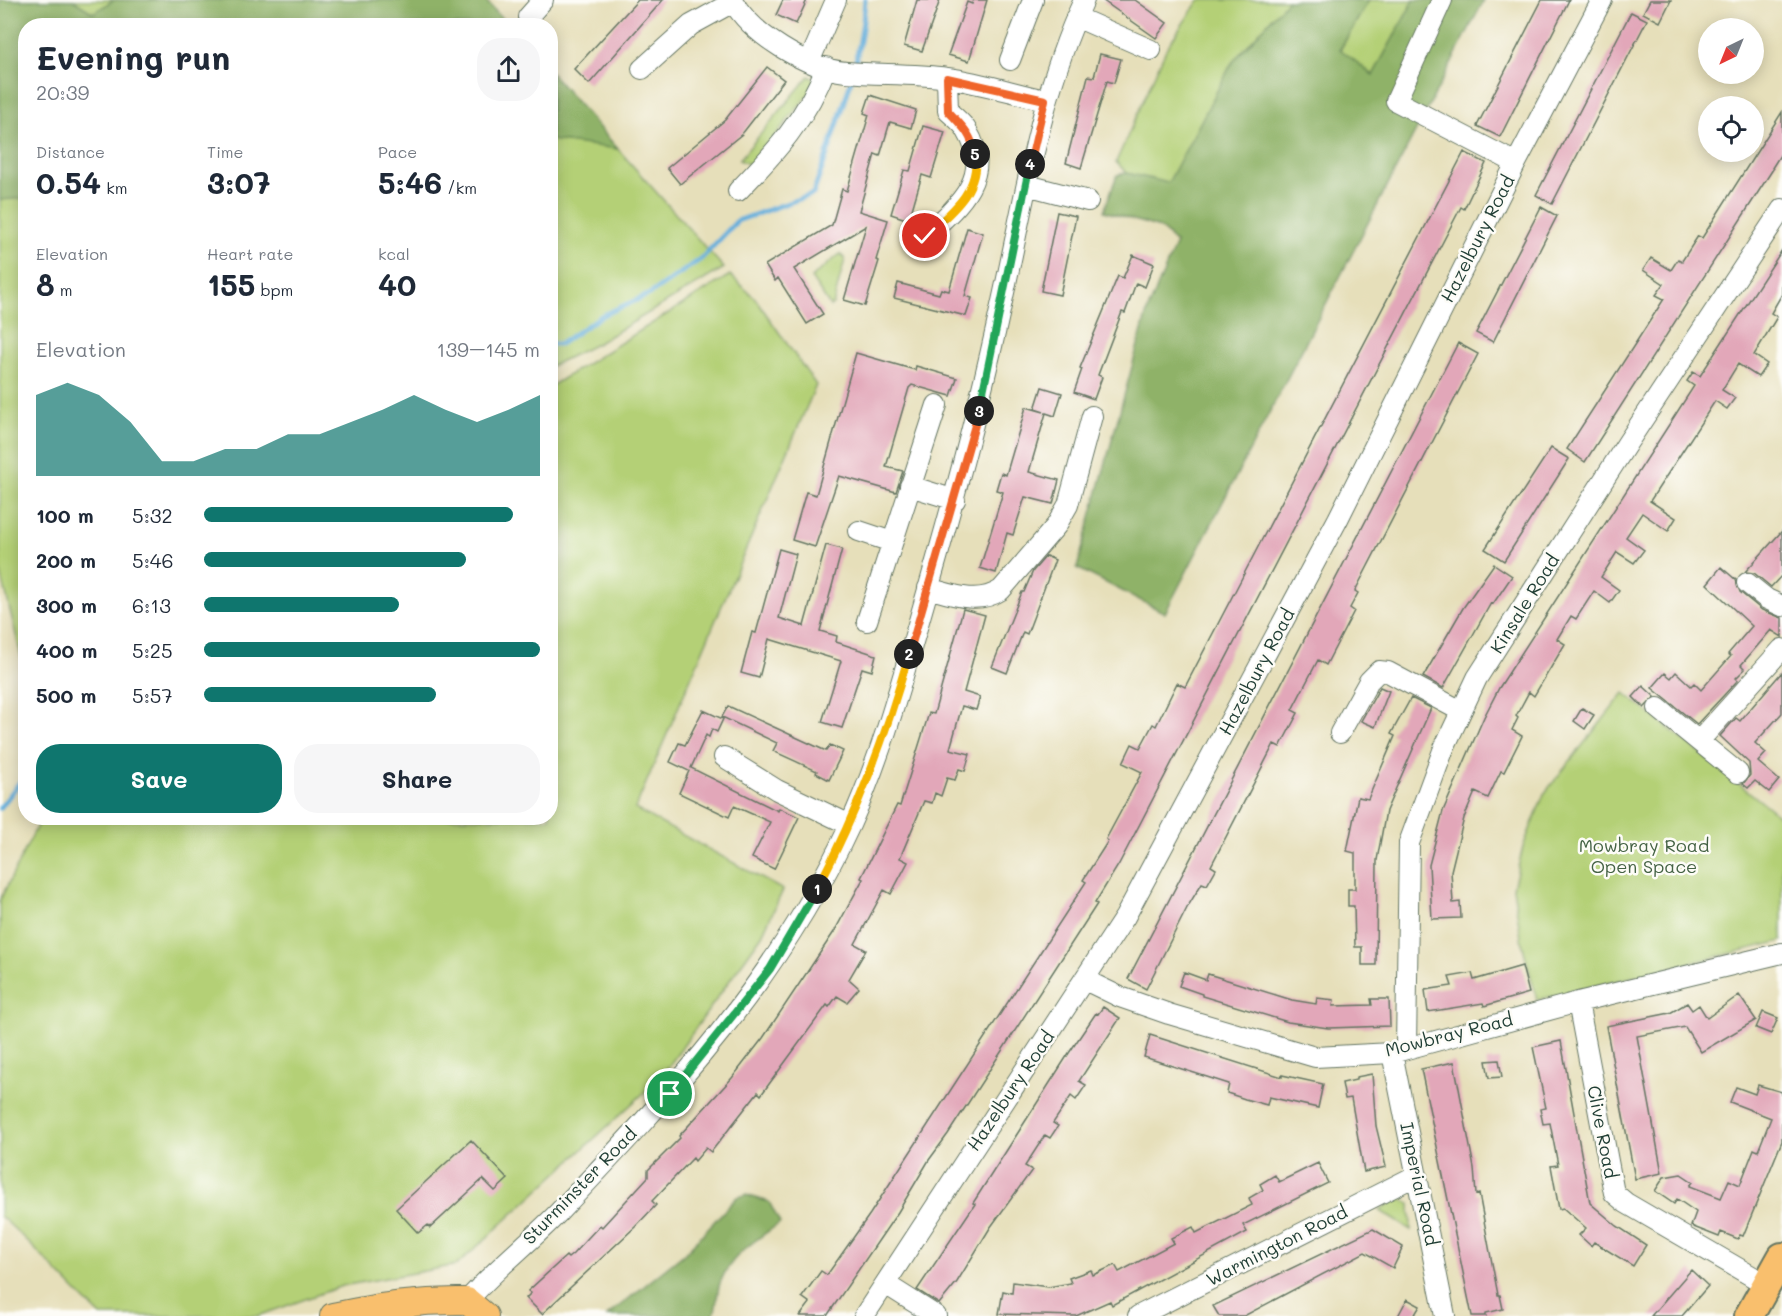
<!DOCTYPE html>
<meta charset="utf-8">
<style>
body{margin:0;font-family:Mali,sans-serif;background:#f6f6f7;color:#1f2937;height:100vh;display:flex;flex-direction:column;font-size:22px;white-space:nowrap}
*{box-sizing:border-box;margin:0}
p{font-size:20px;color:#747a83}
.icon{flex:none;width:33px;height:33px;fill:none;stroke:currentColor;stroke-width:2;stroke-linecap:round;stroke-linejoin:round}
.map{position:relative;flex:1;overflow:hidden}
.details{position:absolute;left:18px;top:18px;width:540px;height:807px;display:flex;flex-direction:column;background:#fff;border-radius:24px;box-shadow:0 3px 15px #0003}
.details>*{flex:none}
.needle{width:39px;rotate:223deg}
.tools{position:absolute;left:1698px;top:18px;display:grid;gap:12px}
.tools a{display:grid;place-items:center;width:66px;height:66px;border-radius:50%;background:#fff;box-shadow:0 3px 15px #0003;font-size:30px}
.pin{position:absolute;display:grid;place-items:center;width:51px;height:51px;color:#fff;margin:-26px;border:3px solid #fff;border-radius:50%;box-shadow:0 2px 6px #0007}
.km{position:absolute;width:30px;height:30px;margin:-15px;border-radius:50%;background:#222;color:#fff;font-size:16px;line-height:30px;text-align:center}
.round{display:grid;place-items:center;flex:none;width:63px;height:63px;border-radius:24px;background:#f6f6f7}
.head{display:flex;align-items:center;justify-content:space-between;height:102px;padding:0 18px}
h1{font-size:33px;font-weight:800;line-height:45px}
.figures{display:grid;grid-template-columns:repeat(3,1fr);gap:9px;height:102px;padding:6px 18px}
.figures div{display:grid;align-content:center}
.figures b{font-size:30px;font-weight:800}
.figures small{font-size:16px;font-weight:400}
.figures p{font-size:16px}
.chart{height:168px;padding:12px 18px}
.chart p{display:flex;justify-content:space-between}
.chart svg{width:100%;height:108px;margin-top:6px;fill:#0f766e;opacity:.7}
.action{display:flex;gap:12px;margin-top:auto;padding:12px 18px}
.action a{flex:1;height:69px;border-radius:24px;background:#0f766e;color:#fff;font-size:24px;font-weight:800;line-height:69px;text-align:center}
.action a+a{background:#f6f6f7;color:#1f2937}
ul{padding:0 18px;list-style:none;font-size:20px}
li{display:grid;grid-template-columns:96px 72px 1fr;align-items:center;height:45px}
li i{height:15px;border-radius:8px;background:#0f766e}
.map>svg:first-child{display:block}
.green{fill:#b4d076;stroke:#6a8655;stroke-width:1.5}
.forest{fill:#8fb267;stroke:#57784e;stroke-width:1.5}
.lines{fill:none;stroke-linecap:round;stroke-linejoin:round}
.stream{stroke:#63aedb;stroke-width:5}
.building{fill:#e2a7b9}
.minor-casing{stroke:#657663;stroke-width:22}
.major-casing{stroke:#657663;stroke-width:28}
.highway-casing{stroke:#657663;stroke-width:32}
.minor{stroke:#fff;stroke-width:20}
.major{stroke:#f9bf6d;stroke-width:26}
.highway{stroke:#f9bf6d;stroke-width:28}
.split-1-casing{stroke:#fff;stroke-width:12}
.split-2-casing{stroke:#fff;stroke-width:12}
.split-3-casing{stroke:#fff;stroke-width:12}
.split-4-casing{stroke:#fff;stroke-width:12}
.split-5-casing{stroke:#fff;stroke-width:12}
.split-6-casing{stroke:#fff;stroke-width:12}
.split-1{stroke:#22a559;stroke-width:8}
.split-2{stroke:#f5b400;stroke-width:8}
.split-3{stroke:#f0652b;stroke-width:8}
.split-4{stroke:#22a559;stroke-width:8}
.split-5{stroke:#f0652b;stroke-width:8}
.split-6{stroke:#f5b400;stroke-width:8}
.labels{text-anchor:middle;stroke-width:5;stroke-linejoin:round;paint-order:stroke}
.street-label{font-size:18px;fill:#1f3d34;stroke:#fdfcf7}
.park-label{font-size:18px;fill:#446244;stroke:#fdfcf7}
</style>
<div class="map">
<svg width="1782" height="1316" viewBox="0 0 1782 1316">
<rect width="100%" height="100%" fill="#fdfcf7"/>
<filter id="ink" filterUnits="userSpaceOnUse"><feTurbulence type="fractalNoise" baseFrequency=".0167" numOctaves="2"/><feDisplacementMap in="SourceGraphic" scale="12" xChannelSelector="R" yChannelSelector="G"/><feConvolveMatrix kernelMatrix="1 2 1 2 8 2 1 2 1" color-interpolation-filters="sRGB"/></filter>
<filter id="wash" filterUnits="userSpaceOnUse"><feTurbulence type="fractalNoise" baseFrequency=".008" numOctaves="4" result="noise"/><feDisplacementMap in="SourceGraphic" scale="24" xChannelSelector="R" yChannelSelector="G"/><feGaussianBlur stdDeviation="1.35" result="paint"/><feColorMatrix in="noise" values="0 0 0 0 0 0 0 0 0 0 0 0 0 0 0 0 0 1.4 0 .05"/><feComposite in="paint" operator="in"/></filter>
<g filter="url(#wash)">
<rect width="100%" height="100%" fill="#e6dfba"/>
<path class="green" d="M0,0H485L508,25L26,26L25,672L0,569Z
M1199,0H1288L1232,63L1168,183L1127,173L1116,162L1167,47Z
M1369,0H1414L1373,75L1340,50Z
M550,73L724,268L598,343L551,366Z
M809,76L816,80L813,89L751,165L739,160Z
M840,254L845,259L833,305L830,306L811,278Z
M730,275L755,298L816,385L635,809L783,890L762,935L661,1077L457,1265L342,1286L258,1316H101C66,1283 36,1247 0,1216V900L41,818H550L551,386Z
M1624,693L1782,818V941L1537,1000L1522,943L1513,888L1523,847L1544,794Z
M1400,1198L1410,1204L1411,1230L1379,1210Z"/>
<path class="forest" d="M0,0H73L93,13L114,0H485L508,25L26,26L25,198L0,200Z
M1288,0H1369L1340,49L1373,75L1414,0H1484L1165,613L1077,568L1147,312L1176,243L1160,228L1104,211L1117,175L1127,173L1168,183L1232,63Z
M551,73L618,149L551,140Z
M746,1195L769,1202L780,1223C756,1240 731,1254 720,1283C716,1294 718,1306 713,1316H607L684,1254L737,1197Z"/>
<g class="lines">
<path class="stream" d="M550,344H560L601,316L650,294L701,259L737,221L813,194C835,130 861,68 865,0
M0,808L26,774"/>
</g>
<g id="blocks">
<path class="building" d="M638,0H663L589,84L574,69Z
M783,0H807L796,24L776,15Z
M917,0H940L922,51L904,46Z
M973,0H987L969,61L948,55L967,2L972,4Z
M1102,0H1135L1167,23L1156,38Z
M1542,0H1569L1500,137L1477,126Z
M1650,0H1671L1660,22L1643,13Z
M1631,12L1647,20L1552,204L1536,195Z
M1100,54L1121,59L1114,83L1107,81L1081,168L1066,163L1088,76L1094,77Z
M767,67L784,80L742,134L680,184L667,168L725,120Z
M870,95L916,110L911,128L890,122L880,156L875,154L859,211L888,220L876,260L879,261L865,306L844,300L866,226L794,269L823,314L807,324L778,278L775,281L765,265L832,225L842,189L847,191L869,115L864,113Z
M1782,112V152L1772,168L1773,169L1585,462L1567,449L1664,299L1656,295L1664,284L1643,270L1651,258L1671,270L1678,259L1682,261L1698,236L1702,238Z
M923,126L945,132L931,178L922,175L909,220L891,214L904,170L910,171Z
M1464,152L1486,163L1464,209L1461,207L1119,864L1095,903L1097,904L948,1134L929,1160L898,1212L827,1316H800L810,1303L802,1297L821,1271L827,1275L870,1214L1086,882L1083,880L1108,841L1106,839L1142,772L1123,763L1132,744L1140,748L1153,724L1156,726L1177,683L1185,687Z
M1541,207L1557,216L1493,342L1476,333Z
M1057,212L1076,216L1060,295L1041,291Z
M967,228L983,233L965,296L972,298L966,316L894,298L898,283L939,294L941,289L949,291Z
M1782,250V294L1771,313L1777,317L1754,355L1767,364L1758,377L1738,364L1722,390L1735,398L1727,409L1715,401L1650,501L1676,518L1668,531L1642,513L1626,537L1644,550L1634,563L1617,552L1601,577L1619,590L1610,603L1594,591L1576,619L1571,616L1557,639L1565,644L1534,696L1529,692L1516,716L1518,718L1512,730L1522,736L1504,772L1501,771L1488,798L1475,792L1464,818L1451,871L1453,903L1460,902L1461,918L1432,919L1429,865L1443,811L1484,717L1499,688L1694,386L1687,381L1693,372L1700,376Z
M1133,255L1154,264L1145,287L1136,283L1125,313L1122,312L1098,375L1102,377L1094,399L1074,392L1082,369L1080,368L1118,276L1123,278Z
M1458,343L1478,354L1355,591L1358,593L1350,608L1354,611L1326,665L1318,660L1292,710L1298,713L1280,747L1274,744L1211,866L1216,869L1207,885L1202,883L1188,906L1146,989L1128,979Z
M856,353L915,370L916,366L957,378L951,396L912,385L909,388L886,467L903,471L896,492L839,476L815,547L792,540L806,492L816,495Z
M1042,387L1062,393L1055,416L1046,413L1029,472L1059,480L1053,504L1025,497L1013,535L1007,533L996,573L980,568L1003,492L996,490L1001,473L1006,475L1026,407L1044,412L1035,409Z
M1551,448L1569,459L1504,561L1485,549Z
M1782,531V575L1771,587L1754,573L1745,572Z
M826,545L842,549L820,631L837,636L836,642L876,655L872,671L862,668L842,728L822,722L841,661L769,639L759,678L741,673L752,632L756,633L779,549L796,554L779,618L804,626Z
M1046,556L1055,560L1027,634L1023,632L1007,673L992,667L1022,592H1024L1033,571Z
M1494,564L1512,576L1493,604L1491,603L1443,688L1423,677L1463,608Z
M1721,567L1736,580L1740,592L1762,610L1782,618V637L1771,630L1741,665L1745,669L1736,678L1738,680L1697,724L1652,688L1665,673L1671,678L1676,672L1691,686L1694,683L1701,690L1731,656L1728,654L1752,626L1707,584Z
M963,609L985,615L964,692L980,697L976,710L962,706L950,749L970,754L965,771L959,769L955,780L947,778L941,796L935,793L932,803L924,801L900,858L908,862L891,894L884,890L855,944L866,950L849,979L859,988L847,1002L837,996L829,1007L827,1005L761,1095L758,1092L711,1152L706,1148L695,1161L693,1158L652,1201L656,1205L635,1227L542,1314L526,1298L531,1293L528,1291L566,1256L568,1258L573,1254L600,1225L602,1227L648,1177V1170L680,1138L679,1136L732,1078L763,1038L834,932L863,879L861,878L897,805L900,806L929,713L934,714Z
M1782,672V713L1755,743L1766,753L1758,762L1779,780L1769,792L1755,781L1748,788L1743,784L1750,775L1749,763L1720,736L1736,718L1740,721Z
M1643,686L1655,697L1644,708L1633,697Z
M1380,687L1389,691L1375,727L1361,721Z
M1411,698L1431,708L1386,811L1377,860L1376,965H1362V947H1355L1354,906H1348V889H1355V853L1347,851L1358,797L1368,799L1395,736L1391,734Z
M728,706L826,751L830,745L843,751L829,780L816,773L817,771L773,751L777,743L722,717Z
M1582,708L1594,715L1585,729L1574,721Z
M703,710L723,719L717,732L712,729L709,737L706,735L691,768L778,811L779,808L799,817L774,869L752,858L770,822L734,806L729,817L679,793L689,771L670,762L679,743L685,745Z
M1522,966L1529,993L1484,1006L1483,1003L1428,1012L1425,990L1452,986L1449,977L1472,973L1474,980Z
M1184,972L1206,980L1208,974L1292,1000L1316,1004L1317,998L1334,1000L1333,1006L1372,1005L1371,999H1389L1390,1026L1328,1028L1288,1022L1202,996V994L1179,986Z
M1739,995L1756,1020L1701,1052L1685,1027L1637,1036L1662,1173L1635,1179L1606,1026L1670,1013L1687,1003L1692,1010L1699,1005L1707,1018Z
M1103,1007L1120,1018L1079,1081L1086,1085L1076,1100L1071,1096L1053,1123L1058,1126L1050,1138L1045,1135L1025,1166L1032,1170L990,1228L957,1282L939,1304L917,1290L975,1204L973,1203L1069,1053L1096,1013L1098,1014Z
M1763,1012L1778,1018L1771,1034L1756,1028Z
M1150,1035L1282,1077V1075L1323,1084L1318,1108L1269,1097L1267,1105L1245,1099L1227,1093L1229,1084L1144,1057Z
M1561,1041L1590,1203L1617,1226L1646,1245L1633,1266L1594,1242L1591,1246L1579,1235L1586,1228L1563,1208L1559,1209L1551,1166L1558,1165L1550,1123L1543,1124L1540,1109L1546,1108L1533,1047Z
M1499,1060L1502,1077L1489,1078L1486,1061Z
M1454,1062L1474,1168L1476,1195L1479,1194L1498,1295H1500L1503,1309L1486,1313V1316H1472L1421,1069Z
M1372,1074L1376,1126L1386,1167L1364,1172L1351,1098L1345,1099L1342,1083L1356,1080V1077Z
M1758,1085L1782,1092V1141L1743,1236L1740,1235L1738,1239L1721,1232L1719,1237L1691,1226L1696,1212L1677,1199L1674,1204L1655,1191L1664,1177L1681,1174L1693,1182L1690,1186L1721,1198L1729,1180L1740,1185L1754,1149L1758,1151L1771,1118L1730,1102L1736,1087L1755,1094Z
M471,1140L508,1179L495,1191L483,1179L430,1228L428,1225L418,1233L396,1209Z
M1318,1163L1328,1183L1243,1225L1247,1232L1112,1305L1110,1301L1076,1316L999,1314L1003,1291L1012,1293L1013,1282L1048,1287L1071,1283L1069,1278L1091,1270L1093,1275L1115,1265L1119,1272L1174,1243L1171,1238L1193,1227L1196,1233L1252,1205L1249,1198L1263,1190L1260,1184L1275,1175L1279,1182Z
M1373,1229L1403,1247L1393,1268L1365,1252L1244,1316H1219L1213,1306Z
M1691,1270L1708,1286L1682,1316H1651Z
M1407,1299L1420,1306L1414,1316H1398Z"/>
</g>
</g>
<g filter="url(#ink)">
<use href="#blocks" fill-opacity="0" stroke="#657663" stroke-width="1.5"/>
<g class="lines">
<g class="minor-casing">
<path id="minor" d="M732,0C752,35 806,68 846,72C879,75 913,73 947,78C979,82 1013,93 1045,100
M1442,0L1396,101L1516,163
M528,17L543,0
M1076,17L1151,50
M810,60L836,0
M1010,60L1033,0
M642,69L691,25L733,2
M1027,185L1088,201
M738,191C774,154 808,117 826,67
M925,236C956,208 995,177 967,131C963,123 954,117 948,111L947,78
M910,486L955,500
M859,531L892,542
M1747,583L1767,599L1782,606
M928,588C953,595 978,605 1001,590L1056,526L1068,505L1092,416
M867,621L937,405
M1658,708L1738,773
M1340,733L1369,681L1379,671L1388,672L1461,711
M1699,741L1782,649
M724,757L777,790L850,825
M1085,980L1120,997L1169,1014L1315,1057L1392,1053L1578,1002L1782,953
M1578,1002L1614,1193L1626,1203L1767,1285
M1406,1048L1409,843L1444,748L1477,678L1628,442L1782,209
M1392,1053L1445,1316
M887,1285L936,1316
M467,1301C495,1269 529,1243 558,1213C673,1092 779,979 850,825C882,755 902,680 923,607C952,507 979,408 1001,306C1025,200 1038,100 1084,0
M864,1316L1125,917L1338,519L1516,163L1602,0
M1138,1316L1417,1175"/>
</g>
<g class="major-casing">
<path id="major" d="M333,1316C380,1306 419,1300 467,1301L485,1316"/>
</g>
<g class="highway-casing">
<path id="highway" d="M1749,1316L1782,1257"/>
</g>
<use href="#minor" class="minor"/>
<use href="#major" class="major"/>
<use href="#highway" class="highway"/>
</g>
</g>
<g class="lines" filter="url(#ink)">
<g class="split-1-casing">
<path id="split-1" d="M670,1094L770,969L817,889"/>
</g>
<g class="split-2-casing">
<path id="split-2" d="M817,889C858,810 885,739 909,654"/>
</g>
<g class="split-3-casing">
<path id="split-3" d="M909,654L979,411"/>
</g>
<g class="split-4-casing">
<path id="split-4" d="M979,411L1030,164"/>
</g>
<g class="split-5-casing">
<path id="split-5" d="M975,154C972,134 961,125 948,111L947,78L1045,100L1030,164"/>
</g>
<g class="split-6-casing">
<path id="split-6" d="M925,236C950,213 980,192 975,154"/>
</g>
<use href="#split-1" class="split-1"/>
<use href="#split-2" class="split-2"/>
<use href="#split-3" class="split-3"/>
<use href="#split-4" class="split-4"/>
<use href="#split-5" class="split-5"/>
<use href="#split-6" class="split-6"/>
</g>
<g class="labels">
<g class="street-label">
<text transform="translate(1478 239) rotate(-63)" y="6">Hazelbury Road</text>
<text transform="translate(1525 604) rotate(-58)" y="6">Kinsale Road</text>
<text transform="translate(1257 672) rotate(-62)" y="6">Hazelbury Road</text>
<text transform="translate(1449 1035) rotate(-14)" y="6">Mowbray Road</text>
<text transform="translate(1011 1091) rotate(-56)" y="6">Hazelbury Road</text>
<text transform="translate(1602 1132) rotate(79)" y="6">Clive Road</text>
<text transform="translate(1419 1184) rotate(78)" y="6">Imperial Road</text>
<text transform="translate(580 1186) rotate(-46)" y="6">Sturminster Road</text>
<text transform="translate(1277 1246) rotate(-27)" y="6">Warmington Road</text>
</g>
<g class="park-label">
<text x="1644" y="852">Mowbray Road<tspan x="1644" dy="21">Open Space</tspan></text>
</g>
</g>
</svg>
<div class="tools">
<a><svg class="needle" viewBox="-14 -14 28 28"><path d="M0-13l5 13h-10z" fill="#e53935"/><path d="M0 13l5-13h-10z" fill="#747a83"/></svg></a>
<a><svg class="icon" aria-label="locate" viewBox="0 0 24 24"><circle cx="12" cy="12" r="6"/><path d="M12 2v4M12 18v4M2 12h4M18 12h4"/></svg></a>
</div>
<div class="pin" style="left:670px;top:1094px;background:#1e9e55"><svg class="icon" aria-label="arrive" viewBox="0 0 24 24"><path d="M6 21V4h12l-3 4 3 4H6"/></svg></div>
<div class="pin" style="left:925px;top:236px;background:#d93025"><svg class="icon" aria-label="check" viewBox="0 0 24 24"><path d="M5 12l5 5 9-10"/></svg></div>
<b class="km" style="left:817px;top:889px">1</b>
<b class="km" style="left:909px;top:654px">2</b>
<b class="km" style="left:979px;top:411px">3</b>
<b class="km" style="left:1030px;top:164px">4</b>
<b class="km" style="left:975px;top:154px">5</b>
<section class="details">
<div class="head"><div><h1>Evening run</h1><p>20:39</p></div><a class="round"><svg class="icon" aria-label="share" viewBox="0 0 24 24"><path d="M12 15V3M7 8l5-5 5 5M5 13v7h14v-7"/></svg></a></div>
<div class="figures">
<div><p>Distance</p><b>0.54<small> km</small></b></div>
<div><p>Time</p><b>3:07</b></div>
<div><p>Pace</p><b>5:46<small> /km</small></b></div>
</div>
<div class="figures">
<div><p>Elevation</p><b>8<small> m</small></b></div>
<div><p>Heart rate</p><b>155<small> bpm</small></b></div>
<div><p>kcal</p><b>40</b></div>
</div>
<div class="chart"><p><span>Elevation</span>139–145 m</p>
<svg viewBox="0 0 160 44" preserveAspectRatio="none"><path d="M0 44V11L10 6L20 11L30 22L40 38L50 38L60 33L70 33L80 27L90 27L100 22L110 17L120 11L130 17L140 22L150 17L160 11V44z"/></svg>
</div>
<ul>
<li><b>100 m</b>5:32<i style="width:92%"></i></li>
<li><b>200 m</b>5:46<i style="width:78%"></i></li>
<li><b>300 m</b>6:13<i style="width:58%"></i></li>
<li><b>400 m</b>5:25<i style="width:100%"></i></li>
<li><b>500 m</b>5:57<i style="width:69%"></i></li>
</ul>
<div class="action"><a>Save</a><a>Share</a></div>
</section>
</div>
